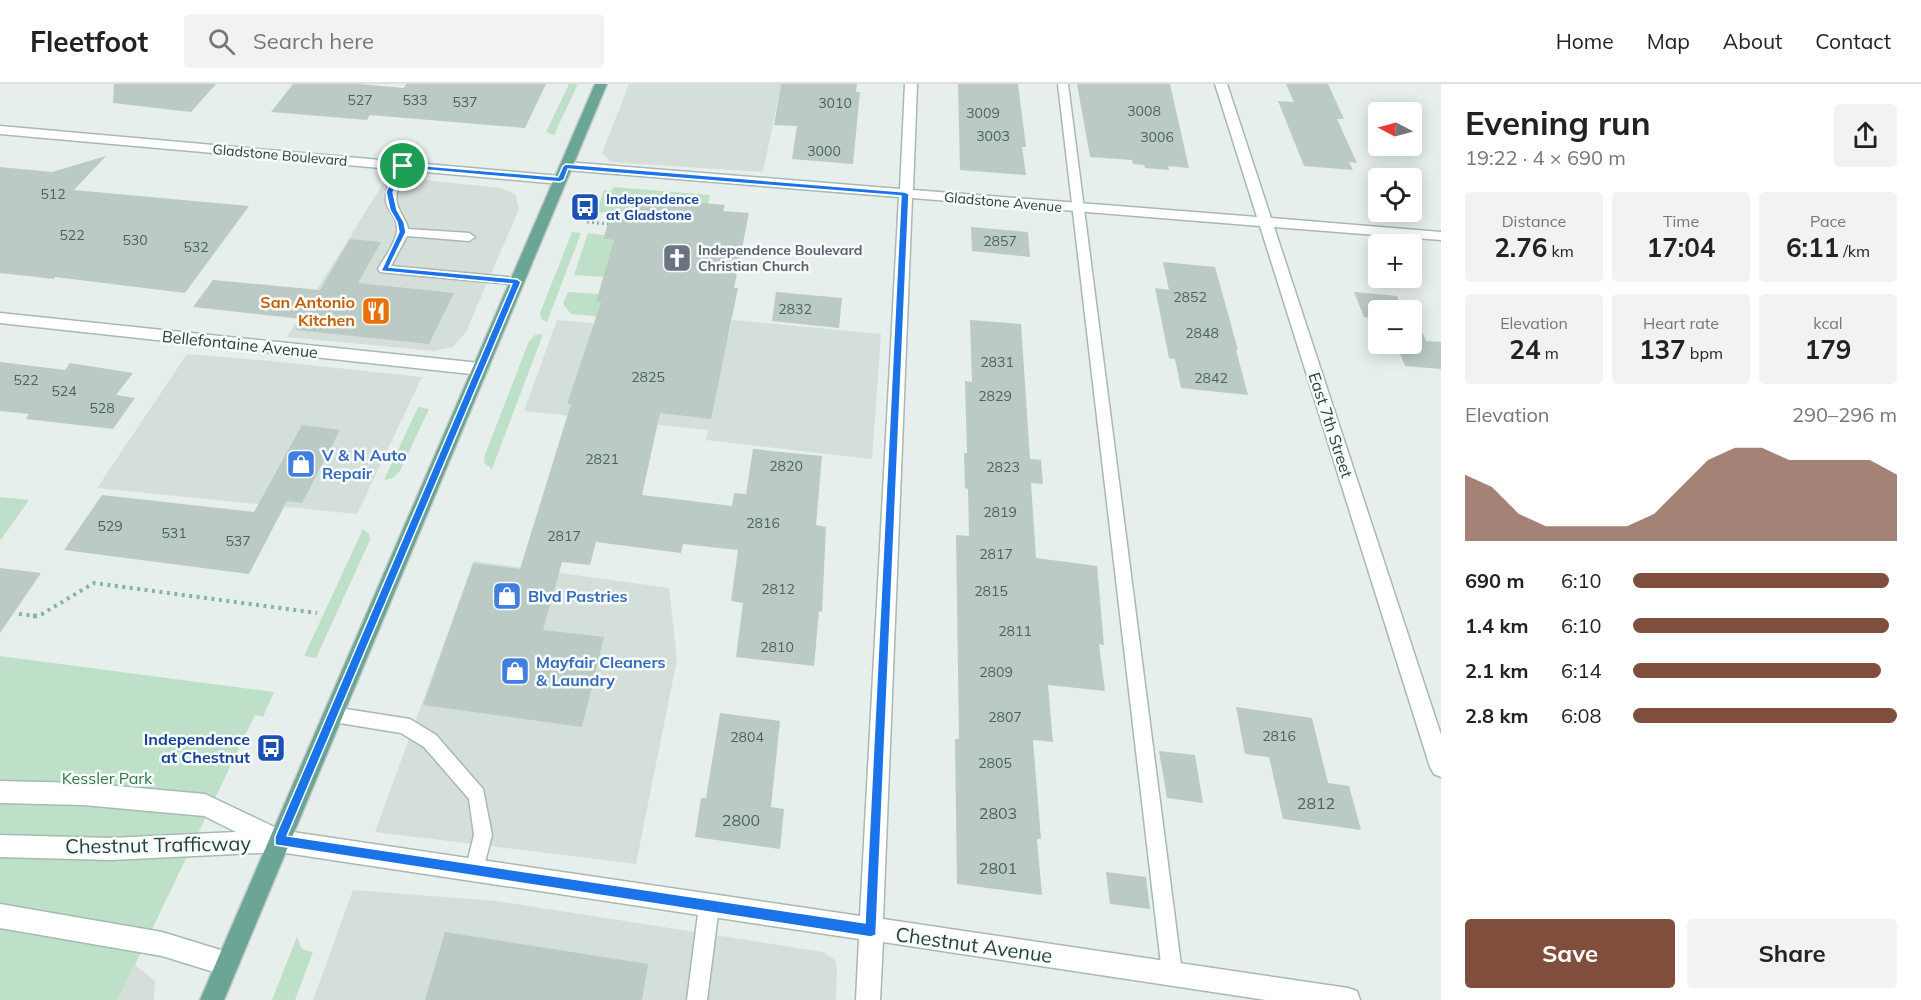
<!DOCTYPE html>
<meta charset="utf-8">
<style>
body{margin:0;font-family:Mulish,sans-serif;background:#f2f2f2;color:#222;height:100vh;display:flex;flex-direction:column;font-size:22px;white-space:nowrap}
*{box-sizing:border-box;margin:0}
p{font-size:20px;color:#767676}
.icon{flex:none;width:33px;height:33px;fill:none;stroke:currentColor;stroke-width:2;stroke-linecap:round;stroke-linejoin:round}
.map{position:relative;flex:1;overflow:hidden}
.details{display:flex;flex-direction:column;background:#fff;width:480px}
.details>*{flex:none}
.needle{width:39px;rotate:276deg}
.fabs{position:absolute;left:1368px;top:18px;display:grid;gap:12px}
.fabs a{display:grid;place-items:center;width:54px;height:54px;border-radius:6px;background:#fff;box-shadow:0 3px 15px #0003;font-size:30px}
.pin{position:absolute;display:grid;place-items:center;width:51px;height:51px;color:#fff;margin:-26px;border:3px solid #fff;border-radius:50%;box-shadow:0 2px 6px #0007}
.round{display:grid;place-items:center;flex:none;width:63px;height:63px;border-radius:6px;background:#f2f2f2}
.head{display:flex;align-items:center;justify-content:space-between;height:102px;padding:0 24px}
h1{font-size:33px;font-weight:700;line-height:45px}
.metrics{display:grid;grid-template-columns:repeat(3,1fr);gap:9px;height:102px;padding:6px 24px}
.metrics div{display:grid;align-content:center;border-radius:6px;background:#f2f2f2;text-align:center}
.metrics b{font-size:26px;font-weight:700}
.metrics small{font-size:16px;font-weight:400}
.metrics p{font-size:16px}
.chart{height:168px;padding:12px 24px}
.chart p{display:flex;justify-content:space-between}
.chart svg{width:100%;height:108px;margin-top:6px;fill:#804e3d;opacity:.7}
.cta{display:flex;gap:12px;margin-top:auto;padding:12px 24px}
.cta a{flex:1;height:69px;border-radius:6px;background:#804e3d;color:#fff;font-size:24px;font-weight:700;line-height:69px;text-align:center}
.cta a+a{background:#f2f2f2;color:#222}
ul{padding:0 24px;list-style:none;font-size:20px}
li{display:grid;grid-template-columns:96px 72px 1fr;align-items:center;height:45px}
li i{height:15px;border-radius:8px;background:#804e3d}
header{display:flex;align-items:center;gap:36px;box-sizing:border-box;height:84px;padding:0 30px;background:#fff;border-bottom:2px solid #e0e0e0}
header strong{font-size:28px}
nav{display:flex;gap:33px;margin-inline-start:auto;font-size:21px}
.search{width:420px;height:54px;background:#f2f2f2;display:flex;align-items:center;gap:15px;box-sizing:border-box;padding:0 21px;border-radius:6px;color:#767676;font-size:22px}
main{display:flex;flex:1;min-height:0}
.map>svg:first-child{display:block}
.built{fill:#d4dfda}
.green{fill:#bfe0c8}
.building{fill:#bbcac4}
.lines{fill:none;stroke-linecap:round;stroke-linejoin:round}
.lane-casing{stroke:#a8b8b2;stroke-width:3}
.street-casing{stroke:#a8b8b2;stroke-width:3}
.secondary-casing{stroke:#a4bbb3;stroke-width:3}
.primary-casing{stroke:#c2cac8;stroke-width:3}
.path-far2{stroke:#86b3a5;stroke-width:3;stroke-dasharray:2 3;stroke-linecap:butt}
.path-far1{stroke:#86b3a5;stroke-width:4;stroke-dasharray:3 4.5;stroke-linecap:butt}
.path{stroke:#86b3a5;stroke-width:4.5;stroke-dasharray:4 5;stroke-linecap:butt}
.lane{fill:#fff;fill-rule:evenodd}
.street{fill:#fff;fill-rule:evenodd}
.secondary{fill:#fff;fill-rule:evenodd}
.primary{fill:#6aa596;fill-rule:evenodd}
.route{fill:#1a73e8;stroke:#fff;stroke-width:1.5;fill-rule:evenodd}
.labels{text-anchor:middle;stroke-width:5;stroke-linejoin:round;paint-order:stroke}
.number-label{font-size:14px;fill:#4a645c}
.far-street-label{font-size:14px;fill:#24423a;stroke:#f7fbf9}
.far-transit-label{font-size:14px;font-weight:bold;fill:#164399;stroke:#f7fbf9;text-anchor:start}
.far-worship-label{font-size:14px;font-weight:bold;fill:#5b616d;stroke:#f7fbf9;text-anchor:start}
.food-label{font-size:16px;font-weight:bold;fill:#c56008;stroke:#f7fbf9;text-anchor:end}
.street-label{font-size:16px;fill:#24423a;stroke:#f7fbf9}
.shop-label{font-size:16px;font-weight:bold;fill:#366cbe;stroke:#f7fbf9;text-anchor:start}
.transit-label{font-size:16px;font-weight:bold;fill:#164399;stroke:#f7fbf9;text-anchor:end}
.park-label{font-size:16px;fill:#2d7a4b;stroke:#f7fbf9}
.near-number-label{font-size:16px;fill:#4a645c}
.near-street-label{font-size:20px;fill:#24423a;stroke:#f7fbf9}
</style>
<header>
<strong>Fleetfoot</strong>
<div class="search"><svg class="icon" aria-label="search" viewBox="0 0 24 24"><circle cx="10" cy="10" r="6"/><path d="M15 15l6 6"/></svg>Search here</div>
<nav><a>Home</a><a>Map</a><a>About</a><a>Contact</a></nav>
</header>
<main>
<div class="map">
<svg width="1441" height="916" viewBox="0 0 1441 916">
<rect width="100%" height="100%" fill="#e6efeb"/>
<path class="built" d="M629,0H781L763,88L611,78L602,69Z
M388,92L500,104L515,110L519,125L466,248L453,263L434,267L287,253Z
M557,236L729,252L732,236L881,250L872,375L706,356L708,346L524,327Z
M187,270L271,277L422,293L357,430L97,404Z
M474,477L669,504L677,575L636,780L375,748Z
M353,806L496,817L823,868L835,876L837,884L836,916H313Z
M135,881L155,897L154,916H118Z"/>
<path class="green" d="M569,0H578L554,51L546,48Z
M614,103L710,111L708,120L652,117L651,120L634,119L632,124L625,123L624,126L613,125L612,129L596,128L604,106L611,107Z
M572,148L581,149L547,238L541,235L540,229Z
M588,149L604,151L603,155L614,156L604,193L574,191Z
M568,208L599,210L597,218H601L599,224L614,234L571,230L563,220Z
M543,250L492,385L484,379L485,371L529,257L535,251Z
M418,323L429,325L400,387L393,394L384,396Z
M0,413L29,416L0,457Z
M363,445L369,450L370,456L316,574L304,572Z
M0,572L274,608L263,633L255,631L118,916H0Z
M297,853L302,865L313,868L295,916H272Z"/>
<path class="building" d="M114,0H216L191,28L113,19Z
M293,0H359L404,4L406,0H546L525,44L370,31L367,36L271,28Z
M781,0H857L856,8H860L853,80L792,75L797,42L774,41Z
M958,0H1018L1026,63H1022L1026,91L960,86Z
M1077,0H1170L1189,84L1168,82L1169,86L1145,84L1144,81L1133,80L1132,76L1090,73Z
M1286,0H1328L1344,35H1337L1357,79L1349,78L1353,86L1304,82L1278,17L1294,18Z
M106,72L74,106L249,122L185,209L55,193L54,195L0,189V83L52,88Z
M667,116L725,121L723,127L749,129L734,204H738L711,335L660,329L642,411L732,422L734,409L746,410L753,365L822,372L816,441L826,443L822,528L819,527L814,582L736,573L743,519L731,517L738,466L683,460L681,469L596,458L590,481L562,478L543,546L604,553L582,643L423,621L473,479L520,485L571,320H567L601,218H596L614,156L603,155L613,125L624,126L625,123L632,124L633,119L651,120L652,117Z
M971,143L1028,148L1030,173L972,167Z
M350,155L381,158L358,199L454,209L429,260L296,246L302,235L193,223L213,196L320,206Z
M1163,178L1215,183L1238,266H1236L1248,311L1181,304L1175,275L1169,274L1155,204L1169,206Z
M776,208L842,214L839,244L772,237Z
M1354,208L1397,212L1401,223H1411L1426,257L1441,258V285L1405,282L1396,260H1412V226H1378V235L1364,233Z
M970,236L1021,240L1030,375L1041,376L1043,400L1031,399L1036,474L1097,482L1104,561L1099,560L1105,607L1048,601L1053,658L1033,656L1041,755H1037L1042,811L957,800L955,655H959L956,451L969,452L968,405L965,404L964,369H967L965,297L972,298Z
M0,278L65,286L70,279L133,289L116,311L135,314L113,345L26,335L29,330L0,327Z
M302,341L340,346L302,419L287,417L249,490L64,466L102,411L254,428Z
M0,484L41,489L0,549Z
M1236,623L1312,634L1328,699L1349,702L1361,746L1283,735L1269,673L1245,670Z
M720,629L780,637L771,723L784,725L780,765L695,753L701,714H706Z
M1159,667L1195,671L1203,719L1167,714Z
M1106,788L1146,793L1150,825L1110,820Z
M445,848L648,880L642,916H425Z"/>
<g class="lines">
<g class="lane-casing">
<path id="lane" d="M1058,0H1068L1182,889L1179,896L1172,899L1165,896L1162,889Z
M403,79L408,82C401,97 391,111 400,127C403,134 407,138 408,145L469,149L475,153L469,157L407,152L391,182L517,194L521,195V201L380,188L378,185C383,175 397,158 397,146C398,124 375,127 392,93C395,87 397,81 403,79Z
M333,623L410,635L436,651L483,705L492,751L481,794L474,796L467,794L465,787L474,751L469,715L424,663L401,649L327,637L324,631L327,625Z
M709,812L716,815L719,822L707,916H687L699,822L702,815Z"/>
</g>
<g class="street-casing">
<path id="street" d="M905,0H917L913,106L1257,133L1215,0H1227L1271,134L1441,148V156L1274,143L1441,651V693L1434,690L1430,683L1260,142L912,114L883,835L1348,904L1357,907L1360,916H1266L883,858L880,916H856L859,855L279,768L271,765L268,757L271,749L279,746L860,832L899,113L566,86L560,82L566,78L900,105Z
M0,229L480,279L486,281L488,285L486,289L480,291L0,239Z"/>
</g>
<g class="secondary-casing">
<path id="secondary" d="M0,42L560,92L566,96L560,100L0,50Z
M0,697L83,699L205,710L287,749L290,757L287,765L279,768L111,776L0,773V751L111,754L236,748L204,732L83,721L0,719Z
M0,820L162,848L227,868L235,872L239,880L235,888L227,892L162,872L0,844Z"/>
</g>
<g class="primary-casing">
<path id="primary" d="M595,0H607L224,916H200Z"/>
</g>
<path class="path-far2" d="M587,138L608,140"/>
<path class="path-far1" d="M19,530L36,532L42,530L94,499L317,529"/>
<path class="path" d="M33,532H37"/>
<use href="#lane" class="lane"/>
<use href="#street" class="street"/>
<use href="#secondary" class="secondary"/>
<use href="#primary" class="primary"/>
</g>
<path class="route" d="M403,80L558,93L563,82L566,80L905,108L909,110L876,851L871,853L275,761V753L512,200L381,187L399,148L397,138L390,126L386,108L399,82ZM405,84L560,98L564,96L568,85L901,112L865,839L287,752L521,198L517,195L389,183L406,148L404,138L397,126L393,108Z"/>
<defs>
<g id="bus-square" transform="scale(1.5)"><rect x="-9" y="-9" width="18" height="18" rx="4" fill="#1a4fb4" stroke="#f7fbf9"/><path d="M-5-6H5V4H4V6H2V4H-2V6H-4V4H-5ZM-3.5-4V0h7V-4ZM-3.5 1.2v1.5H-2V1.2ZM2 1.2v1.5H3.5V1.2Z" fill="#fff"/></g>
<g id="church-square" transform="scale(1.5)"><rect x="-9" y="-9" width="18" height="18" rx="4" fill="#6b7280" stroke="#f7fbf9"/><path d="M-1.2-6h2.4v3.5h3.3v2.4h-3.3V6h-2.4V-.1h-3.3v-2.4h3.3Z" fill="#fff"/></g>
<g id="restaurant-square" transform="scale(1.5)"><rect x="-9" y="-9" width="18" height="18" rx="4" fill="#e8710a" stroke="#f7fbf9"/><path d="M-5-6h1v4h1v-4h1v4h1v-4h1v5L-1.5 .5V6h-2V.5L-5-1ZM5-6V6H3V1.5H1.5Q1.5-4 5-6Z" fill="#fff"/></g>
<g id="shop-square" transform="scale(1.5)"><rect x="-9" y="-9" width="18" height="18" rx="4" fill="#3f7fe0" stroke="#f7fbf9"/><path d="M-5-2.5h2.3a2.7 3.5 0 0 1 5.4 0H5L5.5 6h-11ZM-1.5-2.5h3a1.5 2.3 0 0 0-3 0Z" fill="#fff"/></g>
</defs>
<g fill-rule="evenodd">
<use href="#bus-square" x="585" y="123"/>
<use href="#church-square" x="677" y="174"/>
<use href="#restaurant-square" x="376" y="227"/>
<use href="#shop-square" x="301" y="380"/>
<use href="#shop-square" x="507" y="512"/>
<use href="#shop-square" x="515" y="587"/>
<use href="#bus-square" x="271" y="664"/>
</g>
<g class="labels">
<g class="number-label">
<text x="360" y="21">527</text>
<text x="415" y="21">533</text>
<text x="465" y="23">537</text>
<text x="835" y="24">3010</text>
<text x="1144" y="32">3008</text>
<text x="983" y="34">3009</text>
<text x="993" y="57">3003</text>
<text x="1157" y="58">3006</text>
<text x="824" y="72">3000</text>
<text x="53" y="115">512</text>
<text x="72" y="156">522</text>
<text x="135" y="161">530</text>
<text x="1000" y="162">2857</text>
<text x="196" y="168">532</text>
<text x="1190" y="218">2852</text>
<text x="795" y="230">2832</text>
<text x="1202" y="254">2848</text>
<text x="997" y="283">2831</text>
<text x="648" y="298">2825</text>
<text x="1211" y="299">2842</text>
<text x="26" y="301">522</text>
<text x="64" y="312">524</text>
<text x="995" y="317">2829</text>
<text x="102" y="329">528</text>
<text x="602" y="380">2821</text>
<text x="786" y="387">2820</text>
<text x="1003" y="388">2823</text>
<text x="1000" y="433">2819</text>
<text x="763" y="444">2816</text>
<text x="110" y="447">529</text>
<text x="174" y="454">531</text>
<text x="564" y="457">2817</text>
<text x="238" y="462">537</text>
<text x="996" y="475">2817</text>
<text x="778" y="510">2812</text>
<text x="991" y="512">2815</text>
<text x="1015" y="552">2811</text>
<text x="777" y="568">2810</text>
<text x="996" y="593">2809</text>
<text x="1005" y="638">2807</text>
<text x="1279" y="657">2816</text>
<text x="747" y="658">2804</text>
<text x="995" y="684">2805</text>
</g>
<g class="far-street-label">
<text transform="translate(280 71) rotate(5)" y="5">Gladstone Boulevard</text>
<text transform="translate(1003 118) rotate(5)" y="5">Gladstone Avenue</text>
</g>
<g class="far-transit-label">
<text x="606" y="120">Independence<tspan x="606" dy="16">at Gladstone</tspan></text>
</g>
<g class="far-worship-label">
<text x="698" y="171">Independence Boulevard<tspan x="698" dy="16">Christian Church</tspan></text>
</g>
<g class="food-label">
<text x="355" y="224">San Antonio<tspan x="355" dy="18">Kitchen</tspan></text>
</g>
<g class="street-label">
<text transform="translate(240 260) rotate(6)" y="6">Bellefontaine Avenue</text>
<text transform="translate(1331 341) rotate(72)" y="6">East 7th Street</text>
</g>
<g class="shop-label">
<text x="322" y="377">V &amp; N Auto<tspan x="322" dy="18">Repair</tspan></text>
<text x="528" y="518">Blvd Pastries</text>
<text x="536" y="584">Mayfair Cleaners<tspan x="536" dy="18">&amp; Laundry</tspan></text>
</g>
<g class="transit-label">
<text x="250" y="661">Independence<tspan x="250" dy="18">at Chestnut</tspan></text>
</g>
<g class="park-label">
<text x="107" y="700">Kessler Park</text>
</g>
<g class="near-number-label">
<text x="1316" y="725">2812</text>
<text x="998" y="735">2803</text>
<text x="741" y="742">2800</text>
<text x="998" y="790">2801</text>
</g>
<g class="near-street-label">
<text transform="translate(158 761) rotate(-1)" y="7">Chestnut Trafficway</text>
<text transform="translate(974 861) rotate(8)" y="7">Chestnut Avenue</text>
</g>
</g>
</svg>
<div class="fabs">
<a><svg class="needle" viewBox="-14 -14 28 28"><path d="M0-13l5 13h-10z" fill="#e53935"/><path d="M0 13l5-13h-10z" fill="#767676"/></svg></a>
<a><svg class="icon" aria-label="locate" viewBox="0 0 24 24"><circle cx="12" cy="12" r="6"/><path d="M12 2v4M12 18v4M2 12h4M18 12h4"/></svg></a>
<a>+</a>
<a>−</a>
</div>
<div class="pin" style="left:403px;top:82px;background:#1e9e55"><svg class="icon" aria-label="arrive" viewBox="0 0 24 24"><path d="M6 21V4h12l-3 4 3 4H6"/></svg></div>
</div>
<section class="details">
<div class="head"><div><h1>Evening run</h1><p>19:22 · 4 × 690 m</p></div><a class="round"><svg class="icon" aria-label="share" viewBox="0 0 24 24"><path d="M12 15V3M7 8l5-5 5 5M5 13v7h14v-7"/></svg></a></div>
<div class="metrics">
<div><p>Distance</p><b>2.76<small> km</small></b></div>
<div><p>Time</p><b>17:04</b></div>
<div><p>Pace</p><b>6:11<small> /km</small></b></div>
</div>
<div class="metrics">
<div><p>Elevation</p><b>24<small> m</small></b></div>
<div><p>Heart rate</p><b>137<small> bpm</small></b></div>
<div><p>kcal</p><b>179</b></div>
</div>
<div class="chart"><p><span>Elevation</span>290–296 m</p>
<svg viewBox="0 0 160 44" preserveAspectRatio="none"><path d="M0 44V17L10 22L20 33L30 38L40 38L50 38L60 38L70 33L80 22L90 11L100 6L110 6L120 11L130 11L140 11L150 11L160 17V44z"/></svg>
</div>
<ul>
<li><b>690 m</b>6:10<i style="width:97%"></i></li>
<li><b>1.4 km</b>6:10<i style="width:97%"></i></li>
<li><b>2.1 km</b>6:14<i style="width:94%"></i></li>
<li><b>2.8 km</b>6:08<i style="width:100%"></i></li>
</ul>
<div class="cta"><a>Save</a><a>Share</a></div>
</section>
</main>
